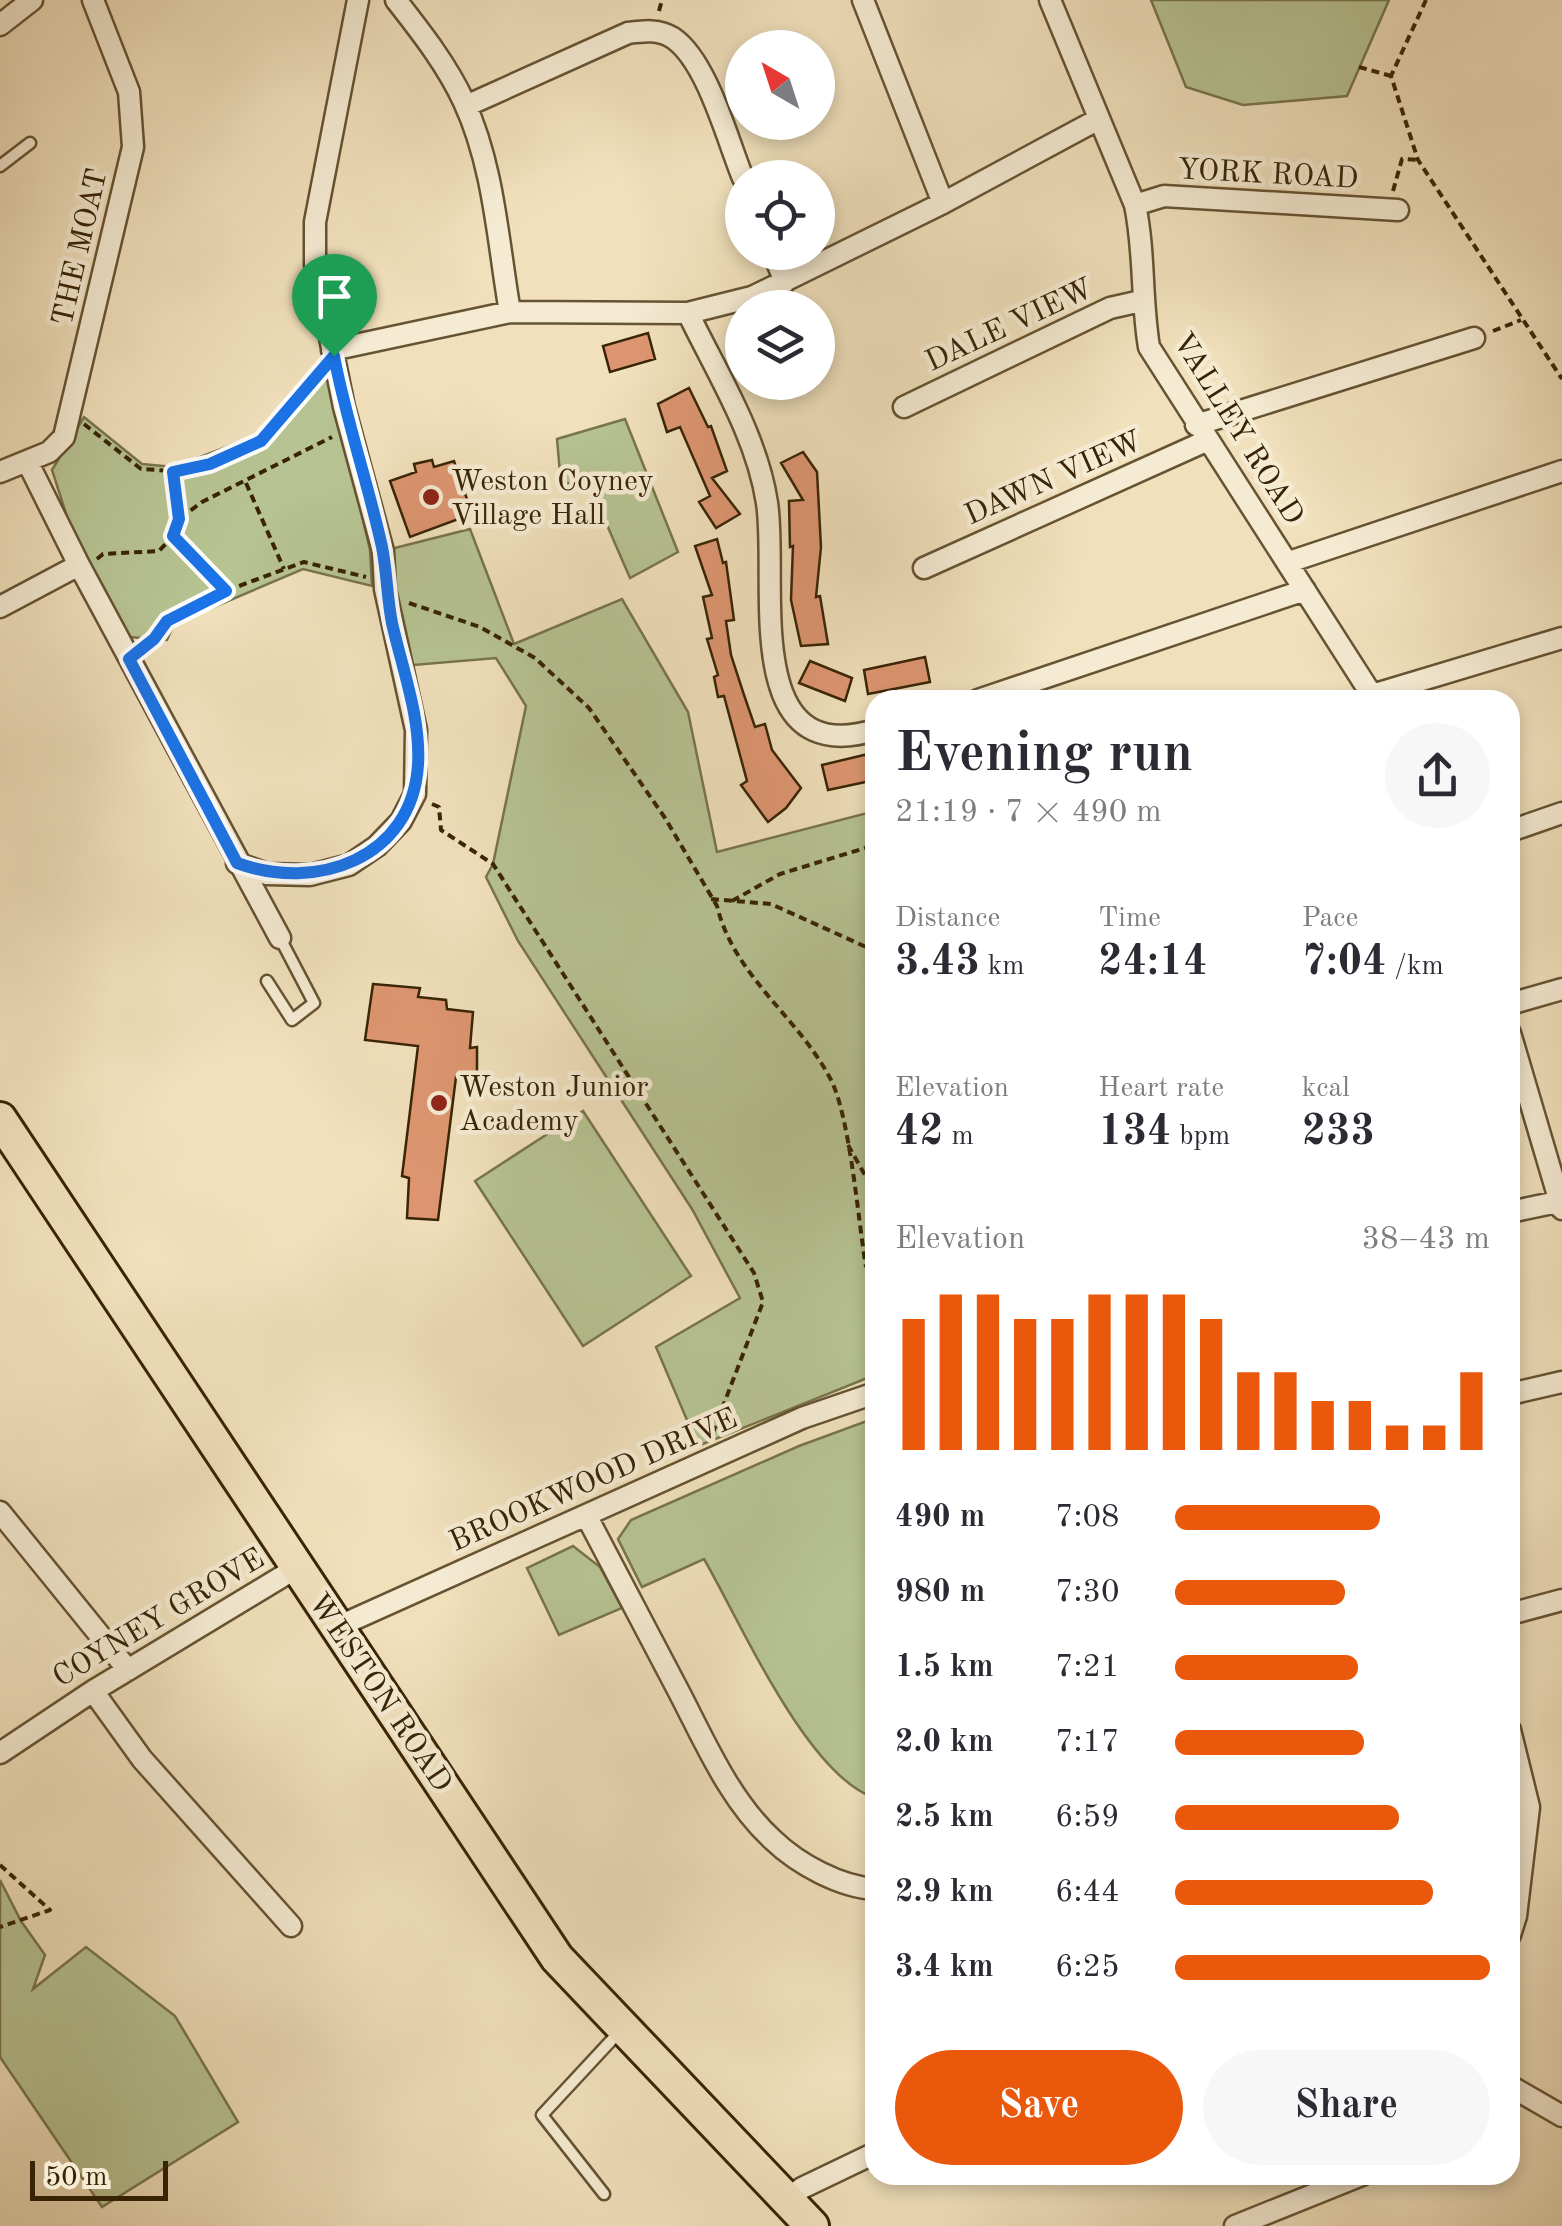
<!DOCTYPE html>
<meta charset="utf-8">
<style>
body{margin:0;font-family:"Old Standard TT",serif;background:#f7f7f7;color:#2b2b33;height:100vh;display:flex;flex-direction:column;font-size:38px;white-space:nowrap}
*{box-sizing:border-box;margin:0}
p{font-size:32px;color:#7c7c81}
.icon{flex:none;width:55px;height:55px;fill:none;stroke:currentColor;stroke-width:2;stroke-linecap:round;stroke-linejoin:round}
.map{position:relative;flex:1;overflow:hidden}
.side{position:absolute;left:865px;top:690px;width:655px;height:1495px;display:flex;flex-direction:column;background:#fff;border-radius:30px;box-shadow:0 5px 15px #0003}
.side>*{flex:none}
.needle{width:65px;rotate:321deg}
.controls{position:absolute;left:725px;top:30px;display:grid;gap:20px}
.controls a{display:grid;place-items:center;width:110px;height:110px;border-radius:50%;background:#fff;box-shadow:0 5px 15px #0003;font-size:50px}
.scale{position:absolute;left:30px;bottom:25px;width:138px;box-sizing:border-box;padding-left:10px;border:5px solid #382405;border-top:0;font-size:28px;line-height:35px;white-space:nowrap;color:#382405;-webkit-text-stroke:8px #f5ebd3;paint-order:stroke}
.pin{position:absolute;display:grid;place-items:center;width:85px;height:85px;color:#fff;margin:-102px -42px;border-radius:50% 50% 50% 0;rotate:-45deg;box-shadow:0 0 10px #0007}
.pin .icon{rotate:45deg}
.round{display:grid;place-items:center;flex:none;width:105px;height:105px;border-radius:52px;background:#f7f7f7}
.headline{display:flex;align-items:center;justify-content:space-between;height:170px;padding:0 30px}
h1{font-size:55px;font-weight:700;line-height:75px}
.metrics{display:grid;grid-template-columns:repeat(3,1fr);gap:15px;height:170px;padding:10px 30px}
.metrics div{display:grid;align-content:center}
.metrics b{font-size:42px;font-weight:700}
.metrics small{font-size:28px;font-weight:400}
.metrics p{font-size:28px}
.chart{height:280px;padding:20px 30px}
.chart p{display:flex;justify-content:space-between}
.chart svg{width:100%;height:180px;margin-top:10px;stroke:#ea580c;stroke-width:6}
.cta{display:flex;gap:20px;margin-top:auto;padding:20px 30px}
.cta a{flex:1;height:115px;border-radius:60px;background:#ea580c;color:#fff;font-size:40px;font-weight:700;line-height:115px;text-align:center}
.cta a+a{background:#f7f7f7;color:#2b2b33}
ul{padding:0 30px;list-style:none;font-size:32px}
li{display:grid;grid-template-columns:160px 120px 1fr;align-items:center;height:75px}
li i{height:25px;border-radius:12px;background:#ea580c}
.map>svg:first-child{display:block}
.green{fill:#b7c392;stroke:#78744c;stroke-width:2.5}
.building{fill:#dd9671;stroke:#382405;stroke-width:2.5}
.lines{fill:none;stroke-linecap:round;stroke-linejoin:round}
.service-casing{stroke:#665332;stroke-width:15}
.minor-casing{stroke:#665332;stroke-width:25}
.trunk-casing{stroke:#382405;stroke-width:38}
.path{stroke:#382405;stroke-width:4;stroke-dasharray:8 5;stroke-linecap:butt}
.service{stroke:#f5ebd3;stroke-width:10}
.minor{stroke:#f5ebd3;stroke-width:20}
.trunk{stroke:#f0e0bb;stroke-width:32}
.route-casing{stroke:#fff;stroke-width:20}
.route{stroke:#1a73e8;stroke-width:12}
.poi-dot{fill:#8f2418;stroke:#f5ebd3;stroke-width:4}
.labels{text-anchor:middle;stroke-width:9;stroke-linejoin:round;paint-order:stroke}
.street-label{font-size:30px;fill:#382405;stroke:#f5ebd3}
.poi-label{font-size:30px;fill:#382405;stroke:#f5ebd3;text-anchor:start}
</style>
<div class="map">
<svg width="1562" height="2226" viewBox="0 0 1562 2226">
<rect width="100%" height="100%" fill="#f0e0bb"/>
<filter id="stains"><feTurbulence type="fractalNoise" baseFrequency=".002" numOctaves="4"/><feColorMatrix values="0 0 0 0 .2 0 0 0 0 .09 0 0 0 0 .02 0 0 0 .5 -.17"/></filter>
<radialGradient id="worn" r=".72"><stop offset=".6" stop-color="#630" stop-opacity="0"/><stop offset="1" stop-color="#630" stop-opacity=".3"/></radialGradient>
<path class="green" d="M1151,0H1389L1347,96L1243,105L1186,87Z
M326,359L370,550L372,586L303,569L174,624L167,640L129,637L78,551L52,470L84,417L142,464L174,467L260,434L318,362Z
M625,419L678,552L630,578L587,479L561,485L557,439Z
M470,529L514,644L622,599L688,712L717,852L875,811V1195L867,1199L875,1226V1375L698,1446L656,1347L740,1298L692,1209L518,941L486,877L493,864L526,706L496,658L402,666L383,551Z
M583,1111L691,1276L583,1346L475,1181Z
M875,1418V1798C807,1776 740,1621 704,1559L642,1587L618,1539L631,1520L799,1446Z
M573,1546L600,1567L622,1608L559,1635L527,1568Z
M0,1880L21,1921L45,1955L33,1989L86,1947L175,2016L238,2122L102,2207L0,2057Z"/>
<path class="building" d="M648,333L655,359L610,372L603,346Z
M689,388L708,427L711,426L727,471L712,478L740,514L716,528L699,502L710,496L680,427L667,432L658,404Z
M803,452L817,472L821,547L816,597L820,596L828,644L801,646L791,600L793,546L790,547L789,501L803,500L781,463Z
M432,460L434,467L454,461L472,514L410,537L390,481L416,472L414,464Z
M717,539L723,563L726,562L734,620L726,621L731,655L743,692L755,727L765,724L772,750L801,788L786,808L768,822L741,785L747,781L724,696L718,697L714,677L718,675L707,639L712,638L703,597L712,595L695,546Z
M925,657L930,682L868,694L864,670Z
M810,661L852,678L845,701L799,683Z
M868,754H875V780L828,790L822,765Z
M373,984L420,988L418,997L446,1000L447,1009L473,1012L470,1048L477,1047V1078L456,1077L438,1220L407,1218L409,1178L402,1176L418,1046L365,1040Z"/>
<g class="lines">
<g class="service-casing">
<path id="service" d="M0,166L30,143
M267,981L292,1020L314,1003L280,938
M604,2194L542,2115L620,2031"/>
</g>
<g class="minor-casing">
<path id="minor" d="M396,0C421,32 447,65 464,102C494,166 498,243 510,312
M863,0L943,203
M1050,0L1135,205C1145,252 1141,299 1149,347L1375,700
M0,25L32,0
M466,106L628,33C644,31 659,29 673,38C707,61 727,139 743,178
M1135,205L1164,196L1398,210
M773,252L785,282
M688,313C717,373 757,436 767,503C779,579 738,771 875,730
M332,350L510,312L688,313L752,297L943,203L1097,120
M904,407L1110,308L1141,301
M1196,425L1474,338
M0,472L49,452L64,437L133,147L129,92L93,0
M1289,562L1562,471
M79,565L280,938
M924,568L1206,441
M0,607L79,565L28,463
M1372,695L1562,638
M978,700L1305,590
M1510,831L1562,813
M237,863L267,874L310,875L349,865L377,846L401,821L415,794L416,730L385,589L383,551L344,407L315,264V222L358,0
M1510,1004L1562,989
M1510,1033L1562,1209
M1510,1212L1562,1201
M1510,1394L1562,1382
M0,1512L128,1670
M586,1515C617,1574 648,1633 679,1692C705,1742 730,1801 773,1840C798,1864 840,1887 875,1889
M1510,1614L1562,1600
M337,1627L802,1418L875,1393
M93,1691L142,1759L291,1926
M1510,1730L1529,1807L1516,1916L1510,1935
M0,1753L93,1691L298,1567
M1510,2086L1562,2116
M786,2200L802,2188L875,2153
M1235,2226L1362,2175"/>
</g>
<g class="trunk-casing">
<path id="trunk" d="M0,1119L557,1958L812,2226"/>
</g>
<path class="path" d="M1426,0L1391,76L1418,160L1562,379
M659,11L662,0
M1359,67L1391,76
M1393,191L1402,159L1418,160
M1493,331L1521,320
M84,424L141,469L173,471L210,465L261,441L317,374
M173,471L179,519
M246,483L284,569
M173,536L225,589
M97,559L103,554L159,551L173,536L179,519L202,502L332,437
M409,603L480,627L535,658L589,708L665,818L717,906C734,976 797,1016 830,1078C850,1115 858,1220 866,1267
M142,648L167,621L231,589L304,562L366,577
M432,804L439,807L441,830L493,864L754,1273L763,1302L710,1440
M711,899L771,904L875,951
M732,901L780,874L875,845
M848,1145L875,1193
M0,1865L50,1910L0,1927"/>
<use href="#service" class="service"/>
<use href="#minor" class="minor"/>
<use href="#trunk" class="trunk"/>
</g>
<g class="lines">
<g class="route-casing">
<path id="route" d="M334,356C346,420 368,483 382,547C387,572 387,598 392,623C402,668 421,718 418,765C412,859 316,892 237,863L129,659L154,639L167,621L226,591L173,536L179,519L173,472L210,464L261,441Z"/>
</g>
<use href="#route" class="route"/>
</g>
<g class="poi-dot">
<circle cx="431" cy="497" r="10"/>
<circle cx="439" cy="1103" r="10"/>
</g>
<g class="labels">
<g class="street-label">
<text transform="translate(1268 173) rotate(3)" y="10">YORK ROAD</text>
<text transform="translate(79 247) rotate(-77)" y="10">THE MOAT</text>
<text transform="translate(1009 324) rotate(-25)" y="10">DALE VIEW</text>
<text transform="translate(1239 428) rotate(58)" y="10">VALLEY ROAD</text>
<text transform="translate(1053 477) rotate(-24)" y="10">DAWN VIEW</text>
<text transform="translate(593 1479) rotate(-24)" y="10">BROOKWOOD DRIVE</text>
<text transform="translate(158 1617) rotate(-31)" y="10">COYNEY GROVE</text>
<text transform="translate(381 1692) rotate(56)" y="10">WESTON ROAD</text>
</g>
<g class="poi-label">
<text x="451" y="490">Weston Coyney<tspan x="451" dy="34">Village Hall</tspan></text>
<text x="459" y="1096">Weston Junior<tspan x="459" dy="34">Academy</tspan></text>
</g>
</g>
<rect width="100%" height="100%" filter="url(#stains)"/>
<rect width="100%" height="100%" fill="url(#worn)"/>
</svg>
<div class="controls">
<a><svg class="needle" viewBox="-14 -14 28 28"><path d="M0-13l5 13h-10z" fill="#e53935"/><path d="M0 13l5-13h-10z" fill="#7c7c81"/></svg></a>
<a><svg class="icon" aria-label="locate" viewBox="0 0 24 24"><circle cx="12" cy="12" r="6"/><path d="M12 2v4M12 18v4M2 12h4M18 12h4"/></svg></a>
<a><svg class="icon" aria-label="layers" viewBox="0 0 24 24"><path d="M12 4l9 5-9 5-9-5zM3 14l9 5 9-5"/></svg></a>
</div>
<div class="scale">50 m</div>
<div class="pin" style="left:334px;top:356px;background:#1e9e55"><svg class="icon" aria-label="arrive" viewBox="0 0 24 24"><path d="M6 21V4h12l-3 4 3 4H6"/></svg></div>
<section class="side">
<div class="headline"><div><h1>Evening run</h1><p>21:19 · 7 × 490 m</p></div><a class="round"><svg class="icon" aria-label="share" viewBox="0 0 24 24"><path d="M12 15V3M7 8l5-5 5 5M5 13v7h14v-7"/></svg></a></div>
<div class="metrics">
<div><p>Distance</p><b>3.43<small> km</small></b></div>
<div><p>Time</p><b>24:14</b></div>
<div><p>Pace</p><b>7:04<small> /km</small></b></div>
</div>
<div class="metrics">
<div><p>Elevation</p><b>42<small> m</small></b></div>
<div><p>Heart rate</p><b>134<small> bpm</small></b></div>
<div><p>kcal</p><b>233</b></div>
</div>
<div class="chart"><p><span>Elevation</span>38–43 m</p>
<svg viewBox="0 0 160 44" preserveAspectRatio="none"><path d="M5 44V12M15 44V6M25 44V6M35 44V12M45 44V12M55 44V6M65 44V6M75 44V6M85 44V12M95 44V25M105 44V25M115 44V32M125 44V32M135 44V38M145 44V38M155 44V25"/></svg>
</div>
<ul>
<li><b>490 m</b>7:08<i style="width:65%"></i></li>
<li><b>980 m</b>7:30<i style="width:54%"></i></li>
<li><b>1.5 km</b>7:21<i style="width:58%"></i></li>
<li><b>2.0 km</b>7:17<i style="width:60%"></i></li>
<li><b>2.5 km</b>6:59<i style="width:71%"></i></li>
<li><b>2.9 km</b>6:44<i style="width:82%"></i></li>
<li><b>3.4 km</b>6:25<i style="width:100%"></i></li>
</ul>
<div class="cta"><a>Save</a><a>Share</a></div>
</section>
</div>
